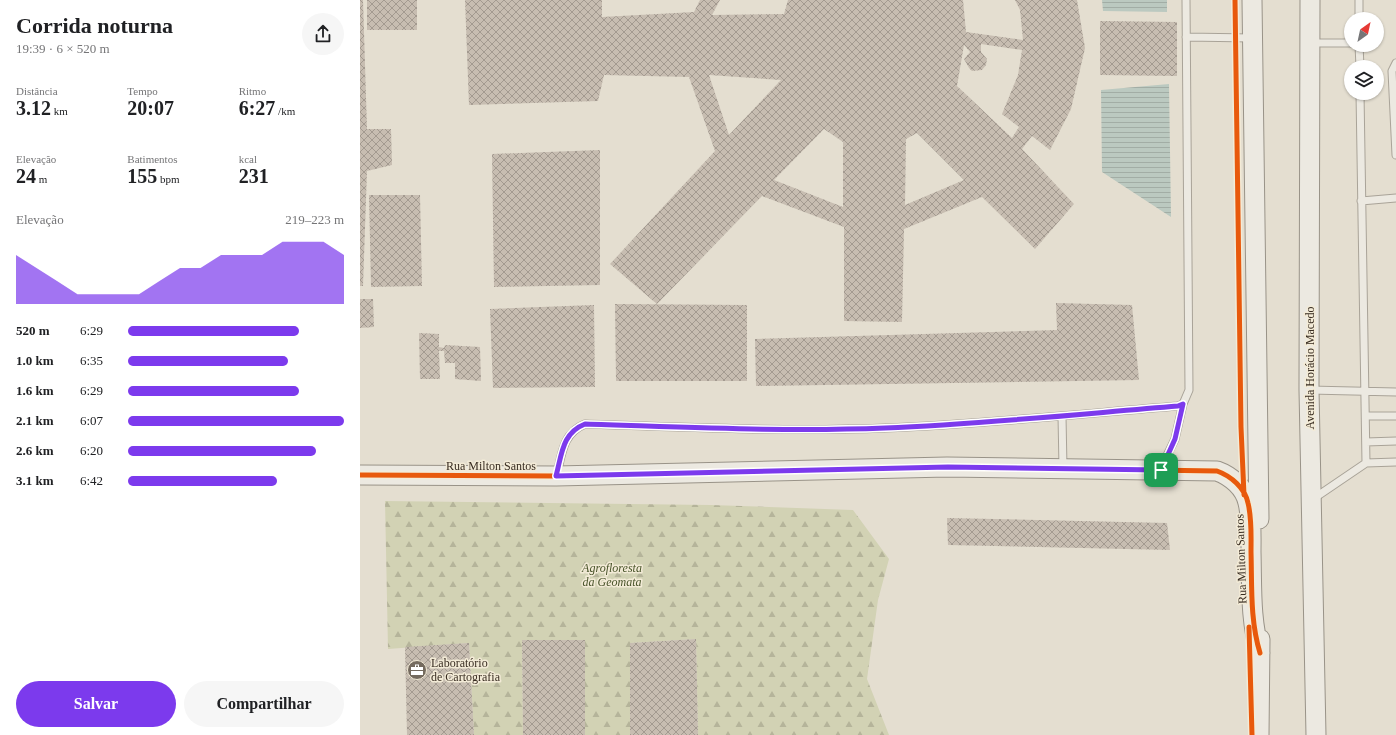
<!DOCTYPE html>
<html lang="pt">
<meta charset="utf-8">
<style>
body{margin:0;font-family:Georgia,serif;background:#f6f6f6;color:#202124;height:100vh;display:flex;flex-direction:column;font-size:15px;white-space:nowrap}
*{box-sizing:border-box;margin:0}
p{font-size:13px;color:#757577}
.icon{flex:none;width:22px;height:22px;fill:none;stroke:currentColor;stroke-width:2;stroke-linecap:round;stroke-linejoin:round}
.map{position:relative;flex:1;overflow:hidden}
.sheet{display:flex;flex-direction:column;background:#fff;width:360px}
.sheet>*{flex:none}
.needle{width:26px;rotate:33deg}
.fabs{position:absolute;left:984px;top:12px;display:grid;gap:8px}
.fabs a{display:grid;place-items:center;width:40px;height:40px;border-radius:50%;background:#fff;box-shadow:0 1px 3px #0004;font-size:20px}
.pin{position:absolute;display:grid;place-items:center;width:34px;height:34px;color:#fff;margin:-17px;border-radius:8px;box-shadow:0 2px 6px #0006}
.round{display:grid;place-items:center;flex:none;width:42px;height:42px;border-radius:21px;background:#f6f6f6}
.head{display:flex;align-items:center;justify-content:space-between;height:68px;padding:0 16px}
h1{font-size:22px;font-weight:700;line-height:30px}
.metrics{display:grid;grid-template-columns:repeat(3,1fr);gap:6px;height:68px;padding:4px 16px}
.metrics div{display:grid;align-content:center}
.metrics b{font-size:20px;font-weight:700}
.metrics small{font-size:11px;font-weight:400}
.metrics p{font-size:11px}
.chart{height:112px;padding:8px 16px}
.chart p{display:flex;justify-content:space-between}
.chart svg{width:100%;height:72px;margin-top:4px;fill:#7c3aed;opacity:.7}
.action{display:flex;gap:8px;margin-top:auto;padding:8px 16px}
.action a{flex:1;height:46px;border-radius:24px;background:#7c3aed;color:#fff;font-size:16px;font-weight:700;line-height:46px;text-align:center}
.action a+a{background:#f6f6f6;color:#202124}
ul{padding:0 16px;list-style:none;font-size:13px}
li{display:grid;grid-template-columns:64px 48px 1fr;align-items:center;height:30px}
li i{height:10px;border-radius:5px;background:#7c3aed}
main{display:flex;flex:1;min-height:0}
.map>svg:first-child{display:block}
.forest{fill:url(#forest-firs)}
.water{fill:url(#water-rules)}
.building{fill:url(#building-cross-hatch);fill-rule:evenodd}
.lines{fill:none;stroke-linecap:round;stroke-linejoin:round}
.lane-casing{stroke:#a9a398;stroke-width:9}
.secondary-casing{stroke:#999388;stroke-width:21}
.lane{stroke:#ece9e1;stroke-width:7}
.secondary{stroke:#ece9e1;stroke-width:19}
.cycleway-casing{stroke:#f3ebd7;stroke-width:8}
.cycleway{stroke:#e8590c;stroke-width:5}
.route-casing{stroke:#fff;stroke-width:8}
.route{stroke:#7c3aed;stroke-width:5}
.labels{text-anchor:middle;stroke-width:3;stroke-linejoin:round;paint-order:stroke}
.street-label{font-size:12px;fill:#382c21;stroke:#f3ebd7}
.park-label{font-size:12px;font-style:italic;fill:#485329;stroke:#f3ebd7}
.poi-label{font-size:12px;fill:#382c21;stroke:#f3ebd7;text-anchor:start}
</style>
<main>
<section class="sheet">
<div class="head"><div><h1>Corrida noturna</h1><p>19:39 · 6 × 520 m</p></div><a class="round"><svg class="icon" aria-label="share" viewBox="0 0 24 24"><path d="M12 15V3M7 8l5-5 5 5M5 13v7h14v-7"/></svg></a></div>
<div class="metrics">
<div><p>Distância</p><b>3.12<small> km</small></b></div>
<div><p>Tempo</p><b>20:07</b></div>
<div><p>Ritmo</p><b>6:27<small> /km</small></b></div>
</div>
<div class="metrics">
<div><p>Elevação</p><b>24<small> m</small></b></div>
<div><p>Batimentos</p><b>155<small> bpm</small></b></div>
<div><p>kcal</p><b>231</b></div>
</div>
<div class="chart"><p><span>Elevação</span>219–223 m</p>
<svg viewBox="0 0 160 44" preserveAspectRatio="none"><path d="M0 44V14L10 22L20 30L30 38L40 38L50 38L60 38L70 30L80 22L90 22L100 14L110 14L120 14L130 6L140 6L150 6L160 14V44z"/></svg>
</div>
<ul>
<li><b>520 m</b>6:29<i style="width:79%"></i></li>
<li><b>1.0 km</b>6:35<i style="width:74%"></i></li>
<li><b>1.6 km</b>6:29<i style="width:79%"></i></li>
<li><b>2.1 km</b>6:07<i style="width:100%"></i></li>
<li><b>2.6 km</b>6:20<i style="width:87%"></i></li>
<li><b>3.1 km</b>6:42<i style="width:69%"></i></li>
</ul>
<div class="action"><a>Salvar</a><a>Compartilhar</a></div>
</section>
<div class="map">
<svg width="1036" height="735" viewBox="0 0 1036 735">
<defs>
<pattern id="forest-firs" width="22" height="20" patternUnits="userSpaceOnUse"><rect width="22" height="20" fill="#d2d2b4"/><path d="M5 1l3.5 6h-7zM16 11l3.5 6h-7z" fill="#b5b49a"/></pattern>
<pattern id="water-rules" width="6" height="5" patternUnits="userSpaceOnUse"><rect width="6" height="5" fill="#bbc9c0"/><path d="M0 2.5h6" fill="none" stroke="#a2ada5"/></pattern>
<pattern id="building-cross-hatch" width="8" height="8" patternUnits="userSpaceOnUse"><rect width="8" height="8" fill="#c7bdb1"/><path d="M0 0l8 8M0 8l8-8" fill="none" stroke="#a39a90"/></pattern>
</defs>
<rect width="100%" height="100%" fill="#e4ded0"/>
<path class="forest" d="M25,501L351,505L493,510L529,559L518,600L507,679L529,735H338L336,639L270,643V735H225L224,640H162L163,735H114L109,643L28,649Z"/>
<path class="water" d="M742,0H807V12L743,11Z
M809,84L811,217L742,172L741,90Z"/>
<path class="building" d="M0,0H3L7,129H31L32,165L7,171L3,286H0Z
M7,0H57V30H7Z
M105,0H242V17L334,12L340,0H360L352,15L424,14L428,0H603L606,32L663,40L660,10L655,0H717L725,48L711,109L690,150L672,136L662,149L714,204L675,249L622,197L544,229L542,322L484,321V227L402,196L297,304L250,264L355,151L329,77L244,75L238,101L109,105ZM621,44L662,50L658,75L642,114L659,127L652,138L597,86L604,45L610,52L604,59L609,68L612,71L622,70L626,65L627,59L621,52ZM349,75L421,80L369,135ZM464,129L483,142V207L414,180ZM557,133L604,180L545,205L546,139Z
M740,21L817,22V76L740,75Z
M240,150V285L134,287L132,154Z
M9,195H60L62,286L11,287Z
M0,299H13L14,327L0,328Z
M696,303L772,305L779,380L396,386L395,339L697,330Z
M255,304L387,305V381H256Z
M234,305L235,387L133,388L130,309Z
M59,333L79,334V347L84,348L85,345L120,347L121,381L95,379V363H85L84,351H79L80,379H60Z
M587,518L807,523L810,550L588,545Z
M336,639L338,735H270V643Z
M162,640H225V735H163Z
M109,643L114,735H47L45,647Z"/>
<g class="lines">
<g class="lane-casing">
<path id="lane" d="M999,0V19
M826,37L892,38
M950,43H991
M999,45L1000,67
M1036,63L1032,71L1036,155
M1000,93L1006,463
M1001,201L1036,198
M950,390L1036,392
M702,416L703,468
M1006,416H1036
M1006,442L1036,441
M801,468L815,439L823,404
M197,474C202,453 203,433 225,424C325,427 425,432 525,428C623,424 720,414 818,406L823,404L829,390L826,0
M953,499L1006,463L1036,462"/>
</g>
<g class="secondary-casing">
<path id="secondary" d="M892,0L899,519
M950,0L949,390L956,735
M0,475L196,476L587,467L857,471C871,476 885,488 888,503C892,519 891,535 891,552C892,586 890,620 900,653
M899,735L900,639"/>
</g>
<use href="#lane" class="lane"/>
<use href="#secondary" class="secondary"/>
<g class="cycleway-casing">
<path id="cycleway" d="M875,0L881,427L884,495
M0,475L196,476L587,467L857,471C871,476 885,488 888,503C892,519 891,535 891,552C892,586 890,620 900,653
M889,627L892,735"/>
</g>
<use href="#cycleway" class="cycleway"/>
</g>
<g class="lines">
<g class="route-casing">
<path id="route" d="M823,404L815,439L801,470L588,467L196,476C202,454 202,433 225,424C325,427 425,432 525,428C623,424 720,414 818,406Z"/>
</g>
<use href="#route" class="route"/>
</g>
<defs>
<g id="office-disc" transform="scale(1)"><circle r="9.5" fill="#746a5e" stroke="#f3ebd7"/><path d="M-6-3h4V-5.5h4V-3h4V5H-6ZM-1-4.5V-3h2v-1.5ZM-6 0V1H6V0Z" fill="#fff"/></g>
</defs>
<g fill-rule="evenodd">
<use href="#office-disc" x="57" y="670"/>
</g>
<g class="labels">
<g class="street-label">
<text transform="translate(950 368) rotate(-90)" y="4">Avenida Horácio Macedo</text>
<text x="131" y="470">Rua Milton Santos</text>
<text transform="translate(881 559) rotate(-92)" y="4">Rua Milton Santos</text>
</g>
<g class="park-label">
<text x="252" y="572">Agrofloresta<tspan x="252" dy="14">da Geomata</tspan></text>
</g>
<g class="poi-label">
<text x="71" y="667">Laboratório<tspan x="71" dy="14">de Cartografia</tspan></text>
</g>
</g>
</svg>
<div class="fabs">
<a><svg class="needle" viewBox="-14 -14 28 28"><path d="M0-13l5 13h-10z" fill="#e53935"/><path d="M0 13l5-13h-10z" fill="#757577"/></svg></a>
<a><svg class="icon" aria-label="layers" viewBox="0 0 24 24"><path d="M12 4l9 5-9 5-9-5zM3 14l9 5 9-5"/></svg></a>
</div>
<div class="pin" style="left:801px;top:470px;background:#1e9e55"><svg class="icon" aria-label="arrive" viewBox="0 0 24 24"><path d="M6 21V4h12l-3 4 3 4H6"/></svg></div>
</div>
</main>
